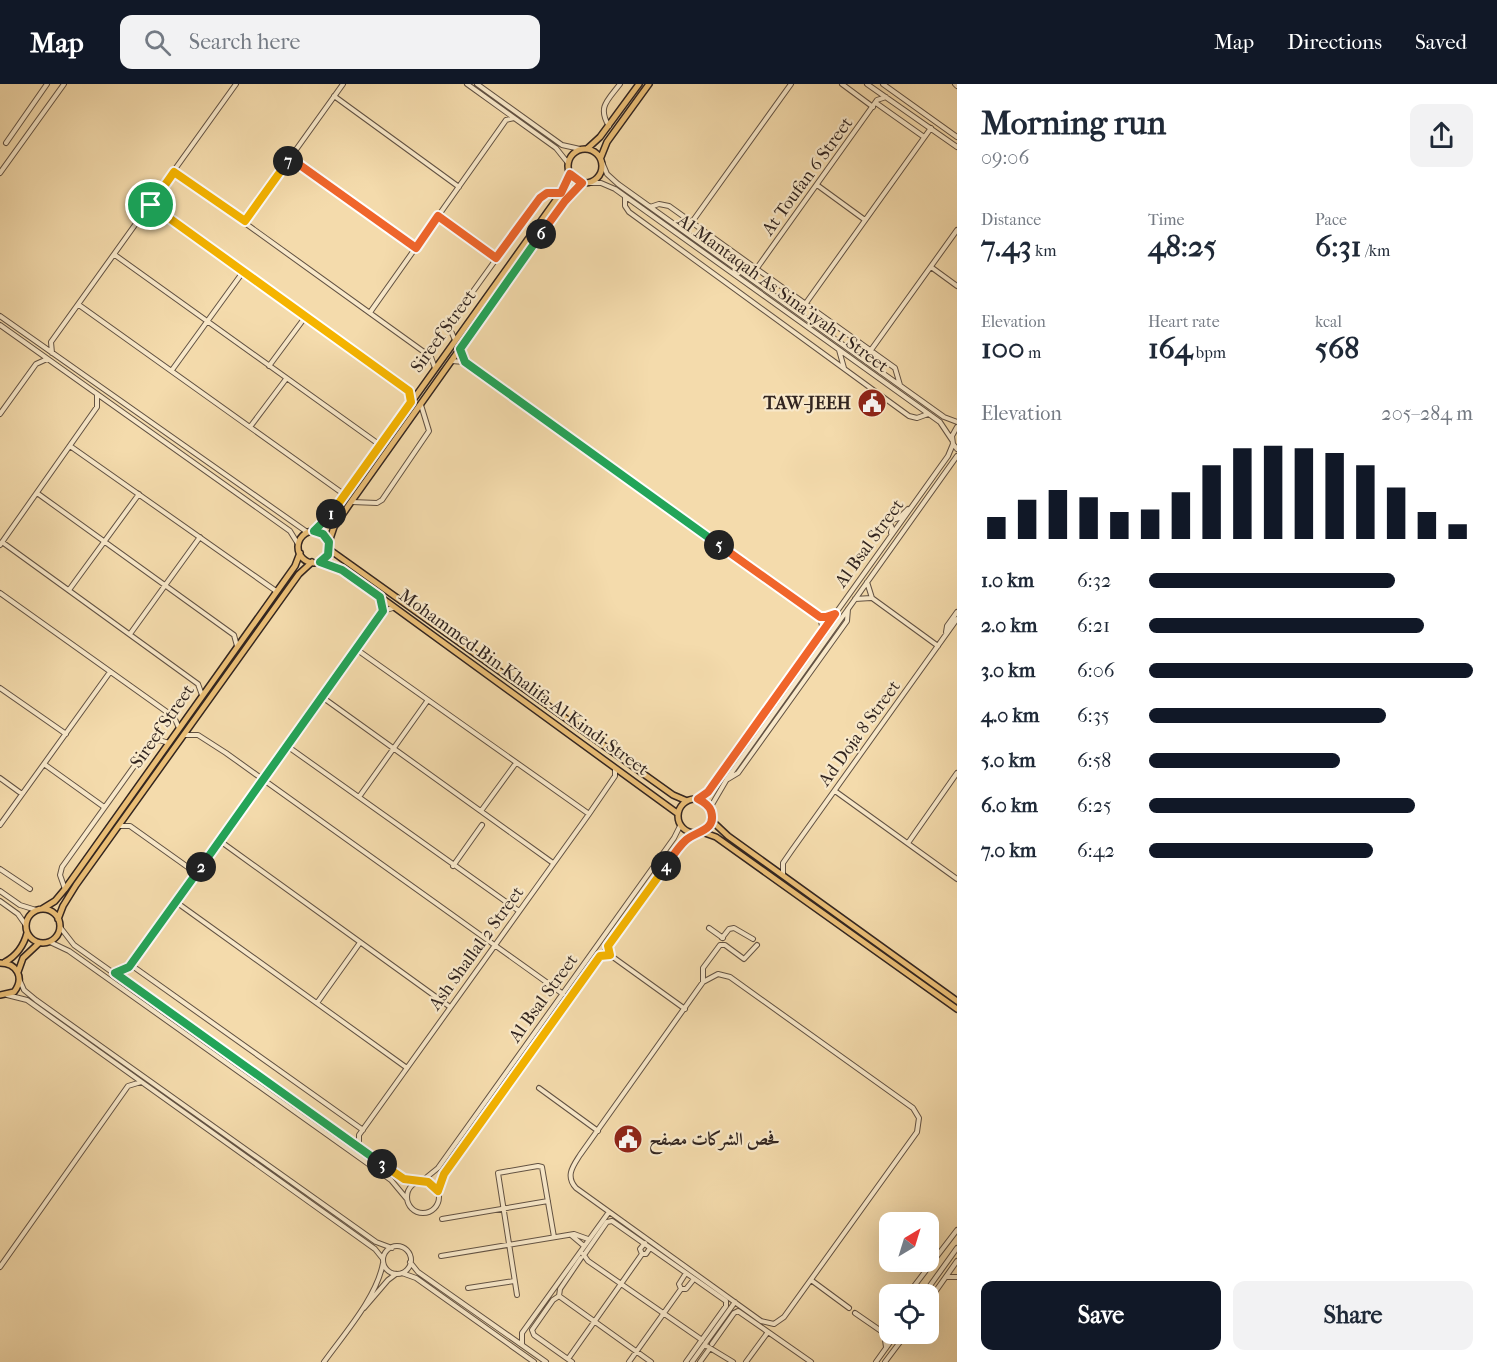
<!DOCTYPE html>
<meta charset="utf-8">
<style>
body{margin:0;font-family:"IM FELL French Canon",Amiri,serif;background:#f2f2f3;color:#1f2937;height:100vh;display:flex;flex-direction:column;font-size:22px;white-space:nowrap}
*{box-sizing:border-box;margin:0}
p{font-size:20px;color:#747a83}
.icon{flex:none;width:33px;height:33px;fill:none;stroke:currentColor;stroke-width:2;stroke-linecap:round;stroke-linejoin:round}
.map{position:relative;flex:1;overflow:hidden}
.details{display:flex;flex-direction:column;background:#fff;width:540px}
.details>*{flex:none}
.needle{width:39px;rotate:38deg}
.controls{position:absolute;left:879px;top:1128px;display:grid;gap:12px}
.controls a{display:grid;place-items:center;width:60px;height:60px;border-radius:12px;background:#fff;box-shadow:0 6px 24px #0002;font-size:30px}
.pin{position:absolute;display:grid;place-items:center;width:51px;height:51px;color:#fff;margin:-26px;border:3px solid #fff;border-radius:50%;box-shadow:0 2px 6px #0007}
.km{position:absolute;width:30px;height:30px;margin:-15px;border-radius:50%;background:#222;color:#fff;font-size:16px;line-height:30px;text-align:center}
.round{display:grid;place-items:center;flex:none;width:63px;height:63px;border-radius:12px;background:#f2f2f3}
.overview{display:flex;align-items:center;justify-content:space-between;height:102px;padding:0 24px}
h1{font-size:33px;font-weight:700;line-height:45px}
.stats{display:grid;grid-template-columns:repeat(3,1fr);gap:9px;height:102px;padding:6px 24px}
.stats div{display:grid;align-content:center}
.stats b{font-size:30px;font-weight:700}
.stats small{font-size:16px;font-weight:400}
.stats p{font-size:16px}
.chart{height:168px;padding:12px 24px}
.chart p{display:flex;justify-content:space-between}
.chart svg{width:100%;height:108px;margin-top:6px;stroke:#111827;stroke-width:6}
.button{display:flex;gap:12px;margin-top:auto;padding:12px 24px}
.button a{flex:1;height:69px;border-radius:12px;background:#111827;color:#fff;font-size:24px;font-weight:700;line-height:69px;text-align:center}
.button a+a{background:#f2f2f3;color:#1f2937}
ul{padding:0 24px;list-style:none;font-size:20px}
li{display:grid;grid-template-columns:96px 72px 1fr;align-items:center;height:45px}
li i{height:15px;border-radius:8px;background:#111827}
header{display:flex;align-items:center;gap:36px;box-sizing:border-box;height:84px;padding:0 30px;background:#111827;color:#fff}
header strong{font-size:28px}
nav{display:flex;gap:33px;margin-inline-start:auto;font-size:21px}
.search{width:420px;height:54px;background:#f2f2f3;display:flex;align-items:center;gap:15px;box-sizing:border-box;padding:0 21px;border-radius:12px;color:#747a83;font-size:22px}
main{display:flex;flex:1;min-height:0}
.map>svg:first-child{display:block}
.lines{fill:none;stroke-linecap:round;stroke-linejoin:round}
.minor-casing{stroke:#625243;stroke-width:6}
.major-casing{stroke:#322520;stroke-width:8}
.minor{stroke:#f8e8c9;stroke-width:4}
.major{stroke:#eabe76;stroke-width:5}
.split-1-casing{stroke:#fff;stroke-width:12}
.split-2-casing{stroke:#fff;stroke-width:12}
.split-3-casing{stroke:#fff;stroke-width:12}
.split-4-casing{stroke:#fff;stroke-width:12}
.split-5-casing{stroke:#fff;stroke-width:12}
.split-6-casing{stroke:#fff;stroke-width:12}
.split-7-casing{stroke:#fff;stroke-width:12}
.split-8-casing{stroke:#fff;stroke-width:12}
.split-1{stroke:#f5b400;stroke-width:8}
.split-2{stroke:#22a559;stroke-width:8}
.split-3{stroke:#22a559;stroke-width:8}
.split-4{stroke:#f5b400;stroke-width:8}
.split-5{stroke:#f0652b;stroke-width:8}
.split-6{stroke:#22a559;stroke-width:8}
.split-7{stroke:#f0652b;stroke-width:8}
.split-8{stroke:#f5b400;stroke-width:8}
.labels{text-anchor:middle;stroke-width:4.5;stroke-linejoin:round;paint-order:stroke}
.street-label{font-size:18px;fill:#322520;stroke:#f8e8c9}
.poi-label{font-size:18px;font-weight:bold;fill:#322520;stroke:#f8e8c9;text-anchor:end}
</style>
<header>
<strong>Map</strong>
<div class="search"><svg class="icon" aria-label="search" viewBox="0 0 24 24"><circle cx="10" cy="10" r="6"/><path d="M15 15l6 6"/></svg>Search here</div>
<nav><a>Map</a><a>Directions</a><a>Saved</a></nav>
</header>
<main>
<div class="map">
<svg width="957" height="1278" viewBox="0 0 957 1278">
<rect width="100%" height="100%" fill="#f4dbac"/>
<filter id="stains"><feTurbulence type="fractalNoise" baseFrequency=".00333" numOctaves="4"/><feColorMatrix values="0 0 0 0 .2 0 0 0 0 .09 0 0 0 0 .02 0 0 0 .5 -.17"/></filter>
<radialGradient id="worn" r=".72"><stop offset=".6" stop-color="#630" stop-opacity="0"/><stop offset="1" stop-color="#630" stop-opacity=".3"/></radialGradient>
<g class="lines">
<g class="minor-casing">
<path id="minor" d="M467,0L556,64L568,79
M477,0L562,61L580,65
M842,0L873,23
M867,0L957,63
M883,0L957,53
M955,0L957,2
M334,12L459,103
M876,19L924,53
M609,42C597,23 608,16 620,0
M6,59L47,0
M290,74L415,164
M602,78L607,90L618,100L944,333L957,338
M174,88L431,273L435,284
M0,89L64,0
M588,99H601L615,105L940,338L952,356
M817,101L865,136
M625,113V122L629,128L909,332L917,334L928,330
M151,121L409,307L411,318
M650,123L659,120L669,122L895,284L900,301
M438,132L496,174
M245,137L343,0
M692,138L791,0
M115,171L380,361
M931,183L957,202
M757,184L877,16L886,13
M806,219L931,44
M79,221L345,411
M371,227L506,36L514,34
M0,232L307,448
M0,241L290,447L298,460
M455,256L451,247V238L540,114L547,109H561
M839,266L844,284
M871,266L957,146
M52,269L51,258L236,0
M452,277L464,278L820,533L823,546
M269,282L306,232
M172,286L243,188
M0,330L36,280L47,275
M250,343L286,295
M957,343L952,352L953,360L957,365
M70,362L276,507
M37,409L234,551L237,562
M352,418L377,419L382,416L429,347L421,321
M891,449L892,444L889,437L899,434L908,425
M2,458L198,600L202,611
M0,461L97,323V311
M867,498L872,514L938,562
M69,506L139,410
M0,509L174,633L179,644
M855,515L871,514
M946,548L947,542L957,528
M130,550L200,453
M356,565L589,730
M0,604L66,650
M322,613L553,779
M185,651H198L226,669L563,910
M287,662L519,827
M44,680L104,723
M0,694L22,710
M728,695L738,689L847,537L848,525
M835,707L957,795
M359,713L428,616
M698,715L708,708L948,372L953,360
M710,724L727,695L957,372
M481,727L516,679
M0,741L110,588
M119,742H130L196,789
M220,757L450,923
M908,759L957,689
M453,782L482,741
M0,785L30,805
M783,791V779L792,766L957,535
M65,805L60,791L62,783L150,660L159,656L169,659
M0,807L20,821L36,826
M0,817L18,830L25,840
M176,818L407,984
M60,843L74,861L399,1092L419,1097
M709,844L723,854
M722,854L729,845L734,844L753,855
M50,858L69,867L391,1096L406,1114
M601,872L610,871L685,925
M131,881L363,1046
M115,889L129,883L383,527L393,524
M718,890L730,893L913,1024L919,1034L917,1048L784,1233L774,1240L761,1237L576,1104C565,1092 573,1082 580,1071L703,898Z
M20,897L24,906L36,916L376,1158L392,1164
M703,898V884L720,861H725L744,875L757,861
M7,911L27,916L375,1165L383,1175
M317,919L359,860
M539,1004L598,1047
M359,1064V1051L589,730L615,692V685
M407 1113a16 16 0 1 1 32 0a16 16 0 1 1-32 0Z
M422,1097L438,1084L674,754L680,742
M438,1107L444,1090L682,760L693,750
M442,1135L548,1117
M571,1151L584,1162
M645,1159L640,1165L642,1170H646L650,1164
M383 1176a14 14 0 1 1 28 0a14 14 0 1 1-28 0Z
M583,1170L588,1177L702,1256
M584,1171L607,1138L612,1137L726,1217V1222L686,1278
M441,1172L574,1150L588,1155
M410,1178L418,1188L546,1278
M0,1183L128,1002L141,998
M402,1189L416,1194L534,1278
M686,1189L679,1200L681,1205H686L694,1195
M947,1193H957
M811,1196L849,1224
M468,1204L514,1197
M908,1210L957,1146
M924,1210L957,1164
M517,1211L498,1089L538,1082L542,1083L554,1153
M559,1212L651,1278
M928,1218L957,1177
M364,1224L388,1196L396,1190
M855,1229L884,1249H890
M884,1249L886,1263
M712,1260L734,1229L738,1227L811,1278
M522,1261V1249L609,1128
M705,1261L733,1278
M568,1275L642,1170
M324,1278C344,1250 377,1213 383,1179
M572,1278L534,1251L532,1246L553,1216L559,1212L560,1205L581,1174
M629,1278L681,1205
M692,1278L735,1218
M700,1278L710,1264
M746,1278L768,1248
M876,1278L896,1250
M885,1278L906,1250"/>
</g>
<g class="major-casing">
<path id="major" d="M588,64L600,53L639,0
M568 82a17 17 0 1 1 34 0a17 17 0 1 1-34 0Z
M601,73L607,58L649,0
M314,447L326,436L345,411L561,109L570,90
M298 463a16 16 0 1 1 32 0a16 16 0 1 1-32 0Z
M329,458L334,443L351,418L565,117L582,99
M330,466L673,711L687,717
M320,478L333,481L353,493L677,729
M678 732a17 17 0 1 1 34 0a17 17 0 1 1-34 0Z
M712,737L728,752L957,917
M702,748L716,753L957,925
M26 842a17 17 0 1 1 34 0a17 17 0 1 1-34 0Z
M42,825L55,817L65,805L295,482L300,469
M58,835L63,822L76,801L299,490L312,478
M5,878C16,872 24,861 27,849
M0,879C17,879 25,894 14,908L0,911
M18,888L23,874L39,859"/>
</g>
<use href="#minor" class="minor"/>
<use href="#major" class="major"/>
</g>
<g class="lines">
<g class="split-1-casing">
<path id="split-1" d="M151,121L409,307L411,318L331,430"/>
</g>
<g class="split-2-casing">
<path id="split-2" d="M201,783L383,527L380,513L342,486L320,478L328,471L329,458L323,450L314,447L331,430"/>
</g>
<g class="split-3-casing">
<path id="split-3" d="M201,783L129,883L115,889L382,1080"/>
</g>
<g class="split-4-casing">
<path id="split-4" d="M382,1080L404,1095L428,1098L438,1107L444,1090L600,872L610,871L608,862L666,782"/>
</g>
<g class="split-5-casing">
<path id="split-5" d="M666,782C672,773 678,763 686,756C696,747 717,747 711,727C709,721 704,718 698,715L708,708L835,530L826,533H820L719,461"/>
</g>
<g class="split-6-casing">
<path id="split-6" d="M541,150L460,265L465,278L719,461"/>
</g>
<g class="split-7-casing">
<path id="split-7" d="M288,77L290,74L416,164L438,132L496,174L540,114L547,109H561L570,90L582,99L565,117L541,150"/>
</g>
<g class="split-8-casing">
<path id="split-8" d="M151,121L174,88L245,137L288,77"/>
</g>
<use href="#split-1" class="split-1"/>
<use href="#split-2" class="split-2"/>
<use href="#split-3" class="split-3"/>
<use href="#split-4" class="split-4"/>
<use href="#split-5" class="split-5"/>
<use href="#split-6" class="split-6"/>
<use href="#split-7" class="split-7"/>
<use href="#split-8" class="split-8"/>
</g>
<defs>
<g id="civic-disc" transform="scale(1.5)"><circle r="9.5" fill="#8f2418" stroke="#f8e8c9"/><path d="M-.6-6.5H3V-4.5H.6V-3L4-1V1h2V6H-6V1h2V-1L-.6-3ZM-1.2 2.5V6h2.4V2.5Z" fill="#fff"/></g>
</defs>
<g fill-rule="evenodd">
<use href="#civic-disc" x="872" y="319"/>
<use href="#civic-disc" x="628" y="1055"/>
</g>
<g class="labels">
<g class="street-label">
<text transform="translate(807 92) rotate(-54)" y="6">At Toufan 6 Street</text>
<text transform="translate(783 209) rotate(36)" y="6">Al Mantaqah As Sina'iyah 1 Street</text>
<text transform="translate(443 247) rotate(-54)" y="6">Sireef Street</text>
<text transform="translate(869 459) rotate(-54)" y="6">Al Bsal Street</text>
<text transform="translate(524 598) rotate(36)" y="6">Mohammed Bin Khalifa Al Kindi Street</text>
<text transform="translate(162 642) rotate(-55)" y="6">Sireef Street</text>
<text transform="translate(859 649) rotate(-54)" y="6">Ad Doja 8 Street</text>
<text transform="translate(476 864) rotate(-54)" y="6">Ash Shallal 2 Street</text>
<text transform="translate(543 914) rotate(-54)" y="6">Al Bsal Street</text>
</g>
<g class="poi-label">
<text x="851" y="325">TAW-JEEH</text>
<text x="649" y="1061" text-anchor="start">فحص الشركات مصفح</text>
</g>
</g>
<rect width="100%" height="100%" filter="url(#stains)"/>
<rect width="100%" height="100%" fill="url(#worn)"/>
</svg>
<div class="controls">
<a><svg class="needle" viewBox="-14 -14 28 28"><path d="M0-13l5 13h-10z" fill="#e53935"/><path d="M0 13l5-13h-10z" fill="#747a83"/></svg></a>
<a><svg class="icon" aria-label="locate" viewBox="0 0 24 24"><circle cx="12" cy="12" r="6"/><path d="M12 2v4M12 18v4M2 12h4M18 12h4"/></svg></a>
</div>
<div class="pin" style="left:151px;top:121px;background:#1e9e55"><svg class="icon" aria-label="arrive" viewBox="0 0 24 24"><path d="M6 21V4h12l-3 4 3 4H6"/></svg></div>
<b class="km" style="left:331px;top:430px">1</b>
<b class="km" style="left:201px;top:783px">2</b>
<b class="km" style="left:382px;top:1080px">3</b>
<b class="km" style="left:666px;top:782px">4</b>
<b class="km" style="left:719px;top:461px">5</b>
<b class="km" style="left:541px;top:150px">6</b>
<b class="km" style="left:288px;top:77px">7</b>
</div>
<section class="details">
<div class="overview"><div><h1>Morning run</h1><p>09:06</p></div><a class="round"><svg class="icon" aria-label="share" viewBox="0 0 24 24"><path d="M12 15V3M7 8l5-5 5 5M5 13v7h14v-7"/></svg></a></div>
<div class="stats">
<div><p>Distance</p><b>7.43<small> km</small></b></div>
<div><p>Time</p><b>48:25</b></div>
<div><p>Pace</p><b>6:31<small> /km</small></b></div>
</div>
<div class="stats">
<div><p>Elevation</p><b>100<small> m</small></b></div>
<div><p>Heart rate</p><b>164<small> bpm</small></b></div>
<div><p>kcal</p><b>568</b></div>
</div>
<div class="chart"><p><span>Elevation</span>205–284 m</p>
<svg viewBox="0 0 160 44" preserveAspectRatio="none"><path d="M5 44V35M15 44V28M25 44V24M35 44V27M45 44V33M55 44V32M65 44V25M75 44V14M85 44V7M95 44V6M105 44V7M115 44V9M125 44V14M135 44V23M145 44V33M155 44V38"/></svg>
</div>
<ul>
<li><b>1.0 km</b>6:32<i style="width:76%"></i></li>
<li><b>2.0 km</b>6:21<i style="width:85%"></i></li>
<li><b>3.0 km</b>6:06<i style="width:100%"></i></li>
<li><b>4.0 km</b>6:35<i style="width:73%"></i></li>
<li><b>5.0 km</b>6:58<i style="width:59%"></i></li>
<li><b>6.0 km</b>6:25<i style="width:82%"></i></li>
<li><b>7.0 km</b>6:42<i style="width:69%"></i></li>
</ul>
<div class="button"><a>Save</a><a>Share</a></div>
</section>
</main>
